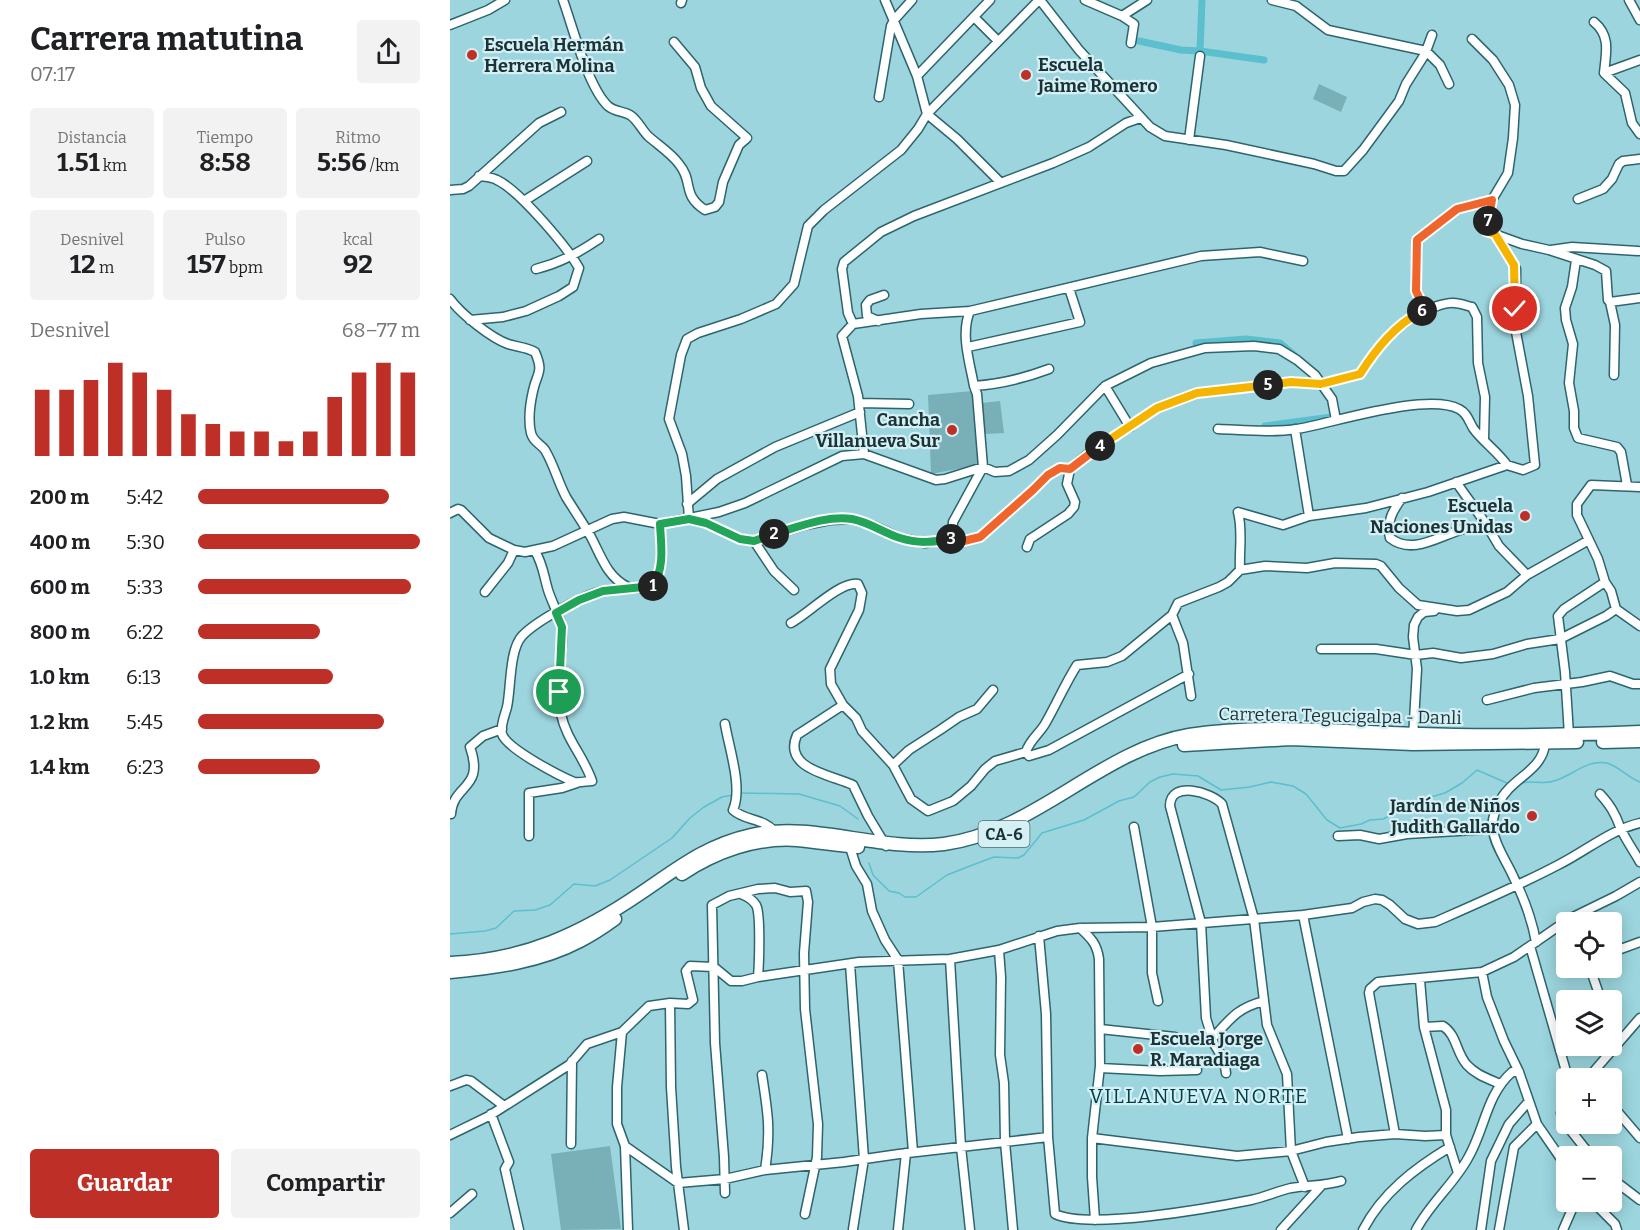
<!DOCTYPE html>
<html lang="es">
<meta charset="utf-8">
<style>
body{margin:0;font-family:Bitter,serif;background:#f2f2f2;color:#202124;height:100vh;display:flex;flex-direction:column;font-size:22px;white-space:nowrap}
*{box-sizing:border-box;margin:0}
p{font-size:20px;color:#757577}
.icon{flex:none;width:33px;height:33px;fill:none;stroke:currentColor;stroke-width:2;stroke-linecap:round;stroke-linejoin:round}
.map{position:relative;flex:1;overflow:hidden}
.drawer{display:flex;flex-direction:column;background:#fff;width:450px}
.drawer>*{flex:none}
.fabs{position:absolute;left:1106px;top:912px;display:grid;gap:12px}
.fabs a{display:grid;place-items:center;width:66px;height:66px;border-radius:6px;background:#fff;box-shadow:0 3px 15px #0003;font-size:30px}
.pin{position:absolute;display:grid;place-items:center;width:51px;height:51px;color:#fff;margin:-26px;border:3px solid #fff;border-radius:50%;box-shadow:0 2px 6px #0007}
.km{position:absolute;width:30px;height:30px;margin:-15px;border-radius:50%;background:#222;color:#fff;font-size:16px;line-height:30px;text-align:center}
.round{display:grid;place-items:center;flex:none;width:63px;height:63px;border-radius:6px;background:#f2f2f2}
.summary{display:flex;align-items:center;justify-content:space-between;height:102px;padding:0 30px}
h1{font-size:33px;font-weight:700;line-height:45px}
.stats{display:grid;grid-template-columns:repeat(3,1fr);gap:9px;height:102px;padding:6px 30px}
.stats div{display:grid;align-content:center;border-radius:6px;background:#f2f2f2;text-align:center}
.stats b{font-size:26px;font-weight:700}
.stats small{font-size:16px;font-weight:400}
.stats p{font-size:16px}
.chart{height:168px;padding:12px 30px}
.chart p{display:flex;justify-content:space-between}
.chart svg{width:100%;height:108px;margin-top:6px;stroke:#bd2f27;stroke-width:6}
.action{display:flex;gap:12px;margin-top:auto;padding:12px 30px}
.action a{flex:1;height:69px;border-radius:6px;background:#bd2f27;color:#fff;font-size:24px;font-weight:700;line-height:69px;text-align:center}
.action a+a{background:#f2f2f2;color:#202124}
ul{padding:0 30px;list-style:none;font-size:20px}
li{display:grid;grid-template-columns:96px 72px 1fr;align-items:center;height:45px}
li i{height:15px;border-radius:8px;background:#bd2f27}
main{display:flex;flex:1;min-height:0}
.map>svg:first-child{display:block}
.green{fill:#79b0b8}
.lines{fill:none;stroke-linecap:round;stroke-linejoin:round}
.stream{stroke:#5bbfce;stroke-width:1.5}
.canal{stroke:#5bbfce;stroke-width:7}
.minor-casing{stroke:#2d656d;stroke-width:11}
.highway-casing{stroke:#2d656d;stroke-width:15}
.minor{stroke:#fff;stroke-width:8}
.highway{stroke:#fff;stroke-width:12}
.split-1-casing{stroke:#fff;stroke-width:12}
.split-2-casing{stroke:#fff;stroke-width:12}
.split-3-casing{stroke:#fff;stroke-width:12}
.split-4-casing{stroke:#fff;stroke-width:12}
.split-5-casing{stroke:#fff;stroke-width:12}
.split-6-casing{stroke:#fff;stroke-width:12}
.split-7-casing{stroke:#fff;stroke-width:12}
.split-8-casing{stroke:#fff;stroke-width:12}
.split-1{stroke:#22a559;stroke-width:8}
.split-2{stroke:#22a559;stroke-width:8}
.split-3{stroke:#22a559;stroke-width:8}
.split-4{stroke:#f0652b;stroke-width:8}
.split-5{stroke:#f5b400;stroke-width:8}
.split-6{stroke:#f5b400;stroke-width:8}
.split-7{stroke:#f0652b;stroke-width:8}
.split-8{stroke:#f5b400;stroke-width:8}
.poi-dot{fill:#bd2f27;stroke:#d4f0f5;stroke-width:2}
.labels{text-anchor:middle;stroke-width:4.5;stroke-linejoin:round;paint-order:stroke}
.shield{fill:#d4f0f5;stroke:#526b6f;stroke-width:1.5}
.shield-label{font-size:16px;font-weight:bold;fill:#1b3236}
.poi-label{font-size:18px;font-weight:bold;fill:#1b3236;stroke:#d4f0f5;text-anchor:start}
.street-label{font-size:18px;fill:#1b3236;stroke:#d4f0f5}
.neighbourhood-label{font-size:20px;letter-spacing:1.5px;fill:#004149;stroke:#d4f0f5}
</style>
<main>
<section class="drawer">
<div class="summary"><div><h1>Carrera matutina</h1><p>07:17</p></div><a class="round"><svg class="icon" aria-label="share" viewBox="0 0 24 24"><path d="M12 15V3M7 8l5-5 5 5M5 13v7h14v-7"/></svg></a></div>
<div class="stats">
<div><p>Distancia</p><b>1.51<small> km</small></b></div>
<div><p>Tiempo</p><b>8:58</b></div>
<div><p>Ritmo</p><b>5:56<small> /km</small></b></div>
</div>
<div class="stats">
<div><p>Desnivel</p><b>12<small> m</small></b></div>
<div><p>Pulso</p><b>157<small> bpm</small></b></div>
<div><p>kcal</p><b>92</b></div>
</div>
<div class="chart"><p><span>Desnivel</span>68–77 m</p>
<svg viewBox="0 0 160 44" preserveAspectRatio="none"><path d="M5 44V17M15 44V17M25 44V13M35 44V6M45 44V10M55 44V17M65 44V27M75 44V31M85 44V34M95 44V34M105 44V38M115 44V34M125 44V20M135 44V10M145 44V6M155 44V10"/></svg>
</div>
<ul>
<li><b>200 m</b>5:42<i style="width:86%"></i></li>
<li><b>400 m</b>5:30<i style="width:100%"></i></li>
<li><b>600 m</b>5:33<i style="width:96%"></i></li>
<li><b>800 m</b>6:22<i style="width:55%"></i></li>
<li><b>1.0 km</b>6:13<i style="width:61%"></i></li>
<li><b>1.2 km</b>5:45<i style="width:84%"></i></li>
<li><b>1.4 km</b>6:23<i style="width:55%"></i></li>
</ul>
<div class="action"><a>Guardar</a><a>Compartir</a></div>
</section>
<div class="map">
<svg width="1190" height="1230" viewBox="0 0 1190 1230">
<rect width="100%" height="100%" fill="#9cd5de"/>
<path class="green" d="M869,84L897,97L891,112L863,99Z
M523,391L528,465L481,474L478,395Z
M550,401L554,433L534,434L532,403Z
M160,1146L171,1229L111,1230L101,1154Z"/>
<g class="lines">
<path class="stream" d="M1072,783C1083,780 1093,785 1104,781C1123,776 1136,759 1157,763C1168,766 1179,778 1190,782
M291,793L349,794L390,806L408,819
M419,863L423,875L439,891L449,893L455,897H466L497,875L533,861L544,857L568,858L574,855L592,833L634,820L669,801L684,797L700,782L710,777L723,774L748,776L771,790L800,787L821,782L843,786L856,794L877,820L890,828L911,824L920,820L933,819L974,799L995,793L1012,783L1027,770L1057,783
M0,934L35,931L46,928L64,911L85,910L100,905L124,884L145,886L160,880L222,838L240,818L254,807L272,797L283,795"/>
<path class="canal" d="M689,41L731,50L750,51L752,0
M749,55L750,51L814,60
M746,343L796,339L830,343L844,355
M815,426L882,417"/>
<g class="minor-casing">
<path id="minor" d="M113,0C123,28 138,87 158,106C165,112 173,111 180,115C187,119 192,130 198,136C208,145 221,153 229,164C244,182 231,194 255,210L265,207L269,202L273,182L289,145L297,138L261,106L251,88L245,67L224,42
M435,0L467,76L477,114L507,139L550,182
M590,0L629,50L700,127L715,136L776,145L864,164L886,171H894L913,150L949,101L956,84L975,54L982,35
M635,0L672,16L697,0
M822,0L846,6L878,30L976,51L990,65L999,84
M1179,0L1190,20
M231,3L232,0
M672,16L684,24L681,43
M524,17L548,41
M1144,22C1161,36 1156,53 1154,73L1175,93L1182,123L1190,134
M0,25L38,10L55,0
M1022,39L1043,60L1059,85L1065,105L1063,138L1058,173L1042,200L1036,231L1072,244L1099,250L1145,265L1156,271L1158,300L1160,302L1165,325L1164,375
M1154,73L1190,60
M467,76L540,0
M429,97L441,26L444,20L462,0
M690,118L676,123L639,147L603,163L464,216L431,232L394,262L392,269L398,313L403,324L471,314L520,311L751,256L810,252L853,261
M739,140L750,56
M0,190L13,189L19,186L89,123L111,112
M1128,199L1153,189L1162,179L1169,164L1173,161L1190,159
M74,201L137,161
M1101,250L1122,247L1188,251
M1126,260L1122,287L1115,308L1116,320L1123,344L1119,383L1124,411V428L1128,438L1167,447L1171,452L1177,485
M86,269C110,263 128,253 149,239
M0,299C11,314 41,338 58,344C67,347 76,347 85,352C94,373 87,372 83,391C80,404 78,420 81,433C83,442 91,444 95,450C104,465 108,482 116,497C124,510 133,523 141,537C151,556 157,577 178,587
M1160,302L1190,298
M975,310L966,291L967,240L1007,209L1042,200
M20,320L53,317L76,311L109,296L123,287L129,268C117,247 69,190 47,180C42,177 35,177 29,176
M428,321L417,316L416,305L420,300L434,295
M403,324L392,336L408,396L414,454
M518,347L630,322L619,288
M524,386C551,384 575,378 599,369
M655,386L680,427
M409,403L459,404
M768,429C794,430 821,433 847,429C883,423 977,392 1009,409C1017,413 1019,421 1023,428C1032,441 1047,451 1057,465
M845,429L859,516
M1006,482L1036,524L1049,546L1077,575
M1190,487L1141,485L1127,504V515L1148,559L1155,582L1161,591L1166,609L1190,626
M952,498C943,510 936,522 940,538C963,556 990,535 1014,529C1022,528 1030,527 1038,527
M237,504L267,479L325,447L410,412
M0,513L8,509L11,510L39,538L64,550L75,552L103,546L162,519L174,517L210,524L269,512L295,503L392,456L414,454L486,480L495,479L533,467L545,472L559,471L579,460L607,435L655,386L701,363L755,348L804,346L829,349L847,360L865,375L882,399L886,420
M239,519L236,476L232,454L219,419L231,355L237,339L248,333L291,319L326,304L344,284L358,226L374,210L451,150L468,129L477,114L589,0
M243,520L256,523L290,539L304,541L355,525L380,520L402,519L424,526L450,538L475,543L502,539L514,541L530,537L583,490L598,475L610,468L620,469
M502,539L503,522L533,467L527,394L524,386C520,363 510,334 520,311
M304,541L324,571L344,590
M577,547L580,539L618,514L624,507L625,502L617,484L620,469L638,454L707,408L747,393L841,382L871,384L910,374C928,346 949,320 981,308C988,306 997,302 1004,303C1010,303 1017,306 1022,307L1027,317L1028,363L1035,397L1034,439
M85,551C93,564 94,577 98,590C102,603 111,618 112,630C113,658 105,686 111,714C116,739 134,757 142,781C137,781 130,783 124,782C110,776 57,749 52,734C50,726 55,715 57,707C61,690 59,650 72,636C86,621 132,596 152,591C169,588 186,589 203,587C215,567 211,547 210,524
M790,570C789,550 793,531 788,512L833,525L859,516L916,508L978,492L1057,465L1073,470L1085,465L1078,396L1066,332V269L1045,234
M35,592L58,563L64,550
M341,623C358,614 390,581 408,584L412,593L409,610L380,669L381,684L393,705L406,718L412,731L443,765L461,799L478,811L503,801L521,786L535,769L545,761L576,752L579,756L599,750L739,674
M871,649H926L966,655L983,653L1011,658L1043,654L1077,644L1110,639L1156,616L1166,609
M741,696L733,643L722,615L728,603L769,587L778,582L790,570L815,566L857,568L885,563L926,564L931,566L949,588L968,605L1007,611L1019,610L1057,592L1077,575L1139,540
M1037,700L1084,688L1132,682L1160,676L1183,684H1190
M393,705L347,735C332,769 382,775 403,785L418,816L436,846
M275,724C279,748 293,788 283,810C295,821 313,818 324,831
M1119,735L1115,672L1108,616L1114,609L1155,582
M963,738L967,669L963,637L964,625L968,617L974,612L984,611
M576,752C579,741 589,734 595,724C606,705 615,684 627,665L657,662L672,656L722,615
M443,765L459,750L490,730L509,717L527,709L543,690
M1150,794C1160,805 1165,813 1170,827C1175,839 1184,851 1190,862
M1,814C3,783 35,790 20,747L33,736L52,729
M684,827L702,927V973L708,1001
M79,836V793L112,788L127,783
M888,836L910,835L929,839L957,834L1042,829
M399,844L406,866L417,884L422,911L435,940L448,960L463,1152
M291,894C296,896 303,900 306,905C311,913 309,965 308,977
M853,915L898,1139
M630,928C641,938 647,944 649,959L650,1066L642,1138V1177L645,1220
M589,936L596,1014L598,1137L605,1214C639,1230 761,1208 801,1200C815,1197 828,1191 841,1188C858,1185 875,1186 891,1181
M1086,942C1082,920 1073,896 1063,876C1057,862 1045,846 1043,830C1041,822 1045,811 1049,803C1060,778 1092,772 1095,744
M1080,946L1118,1078
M549,950L551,977L550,1055L554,1083L555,1142L563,1230
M1161,956L1168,950L1190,942
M500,959L511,1147L520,1230
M400,964L414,1159L403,1229
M1140,968L1151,1000
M1032,972L1037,997L1054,1041L1069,1072L1087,1124L1116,1166
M970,980L974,1027L996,1110V1135L1008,1173
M220,1003L221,1087L226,1167L234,1230
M974,1027L993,1026C1007,1035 1006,1053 1017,1065C1026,1075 1039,1079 1050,1084
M650,1029L725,1037
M172,1032L167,1087V1124L175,1146L178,1230
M762,1039C780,1019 787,1008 814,1001
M650,1068L710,1071L747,1070
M776,1073L774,1060L764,1044L756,1018L751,923L720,806C720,780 761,792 772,804L804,919L817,1025L837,1074L841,1151L855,1187
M312,1075C318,1113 321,1132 315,1170
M1138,1078L1190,1018
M0,1086L16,1080L21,1081L54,1106
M1116,1102L1111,1113L1114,1122L1141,1156
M1161,1104L1190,1138
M41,1114L59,1162L55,1169L69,1230
M945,1134L919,993L920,989L928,982L1032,972L1064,957L1119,919L1166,896L1190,882
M0,1135L39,1116L119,1065L137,1044L172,1032L199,1006L220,1003L238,1004L243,1000L236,971L240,966L264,967L281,981H292L308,977L409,962L500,959L549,950L607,931L630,928L702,927L853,915L902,908L913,902L925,899L932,900L940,905L955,919L968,924L985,922C1026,904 1068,886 1108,865C1136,851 1160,830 1190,823
M642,1138L787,1156L841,1151L876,1142L909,1137L945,1134L975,1136L996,1135
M121,1144L122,1061
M175,1146L228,1183L275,1179L315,1170L394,1162L449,1154L598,1137
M1161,1178L1190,1200
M275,1193L274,1157L265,1043L262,905L279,896L308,889L325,888L340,892L356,891L358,902L354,953L355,1009L368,1124L367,1157L355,1214
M1143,1202L1165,1224L1167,1230
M0,1213L22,1194
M448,1230L456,1153
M831,1230L871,1186
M913,1230C932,1193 965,1168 1000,1147
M966,1230C981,1202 1004,1184 1018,1158C1035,1129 1036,1095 1062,1072H1069
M1031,1230L1041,1161L1059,1124L1079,1101
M1049,1230L1064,1147L1087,1124
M1113,1230L1123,1207L1128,1202"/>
</g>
<g class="highway-casing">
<path id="highway" d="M1153,742L1190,741
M734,745L841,739L963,744L1127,742
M232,874C265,852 306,837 347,840C367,842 387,845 408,847
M0,963C74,960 131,934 191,893C228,868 256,845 301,835C365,821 429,852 494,844C584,832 651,750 739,735C812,723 896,732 971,734C1044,737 1117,735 1190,732
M0,972C44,968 90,962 130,941C142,935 154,927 165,919"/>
</g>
<use href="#minor" class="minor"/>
<use href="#highway" class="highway"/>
</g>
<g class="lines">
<g class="split-1-casing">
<path id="split-1" d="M109,692L112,627L106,613L129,600L153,591L203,586"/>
</g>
<g class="split-2-casing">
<path id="split-2" d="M203,586C215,567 211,545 210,524L239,519L256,523L290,539L304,541L324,534"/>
</g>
<g class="split-3-casing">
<path id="split-3" d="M324,534C348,527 377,515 402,519C419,522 434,533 450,538C468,544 484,542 501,539"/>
</g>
<g class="split-4-casing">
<path id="split-4" d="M501,539L514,541L530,537L583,490L598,475L610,468L620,469L650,446"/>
</g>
<g class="split-5-casing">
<path id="split-5" d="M650,446L707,408L747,393L818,385"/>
</g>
<g class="split-6-casing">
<path id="split-6" d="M818,385L841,382L871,384L910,374C926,349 945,325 972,311"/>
</g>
<g class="split-7-casing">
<path id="split-7" d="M972,311L975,310L966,291L967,240L1007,209L1042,200L1038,221"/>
</g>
<g class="split-8-casing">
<path id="split-8" d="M1038,221L1036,231L1045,234L1064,265L1065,309"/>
</g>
<use href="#split-1" class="split-1"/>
<use href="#split-2" class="split-2"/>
<use href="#split-3" class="split-3"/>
<use href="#split-4" class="split-4"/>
<use href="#split-5" class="split-5"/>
<use href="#split-6" class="split-6"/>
<use href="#split-7" class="split-7"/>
<use href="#split-8" class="split-8"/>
</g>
<g class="poi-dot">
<circle cx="22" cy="55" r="6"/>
<circle cx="576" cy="75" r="6"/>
<circle cx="502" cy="430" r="6"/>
<circle cx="1075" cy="516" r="6"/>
<circle cx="1082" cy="816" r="6"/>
<circle cx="688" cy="1049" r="6"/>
</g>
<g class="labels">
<rect class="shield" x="528.5" y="821" width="51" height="26" rx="4.5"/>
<g class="shield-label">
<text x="554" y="840">CA-6</text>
</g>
<g class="poi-label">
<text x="34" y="51">Escuela Hermán<tspan x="34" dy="21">Herrera Molina</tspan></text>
<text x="588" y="71">Escuela<tspan x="588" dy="21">Jaime Romero</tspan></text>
<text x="490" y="426" text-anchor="end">Cancha<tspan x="490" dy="21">Villanueva Sur</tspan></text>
<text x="1063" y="512" text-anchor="end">Escuela<tspan x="1063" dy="21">Naciones Unidas</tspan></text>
<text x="1070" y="812" text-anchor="end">Jardín de Niños<tspan x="1070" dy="21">Judith Gallardo</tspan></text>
<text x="700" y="1045">Escuela Jorge<tspan x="700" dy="21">R. Maradiaga</tspan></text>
</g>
<g class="street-label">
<text transform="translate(890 716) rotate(1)" y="6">Carretera Tegucigalpa - Danli</text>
</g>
<g class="neighbourhood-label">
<text x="749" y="1103">VILLANUEVA NORTE</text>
</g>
</g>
</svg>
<div class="fabs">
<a><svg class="icon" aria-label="locate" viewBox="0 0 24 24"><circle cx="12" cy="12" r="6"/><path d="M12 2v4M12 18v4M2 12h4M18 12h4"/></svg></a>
<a><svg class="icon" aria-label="layers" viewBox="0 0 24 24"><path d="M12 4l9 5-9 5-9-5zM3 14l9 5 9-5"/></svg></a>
<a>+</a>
<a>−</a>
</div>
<div class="pin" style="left:109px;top:692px;background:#1e9e55"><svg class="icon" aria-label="arrive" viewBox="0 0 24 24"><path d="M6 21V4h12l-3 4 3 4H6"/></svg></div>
<div class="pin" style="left:1065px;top:309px;background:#d93025"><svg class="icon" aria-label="check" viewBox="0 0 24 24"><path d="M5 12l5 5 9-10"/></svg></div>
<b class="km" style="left:203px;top:586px">1</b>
<b class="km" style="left:324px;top:534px">2</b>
<b class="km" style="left:501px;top:539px">3</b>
<b class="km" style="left:650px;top:446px">4</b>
<b class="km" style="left:818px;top:385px">5</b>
<b class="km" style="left:972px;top:311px">6</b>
<b class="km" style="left:1038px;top:221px">7</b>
</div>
</main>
